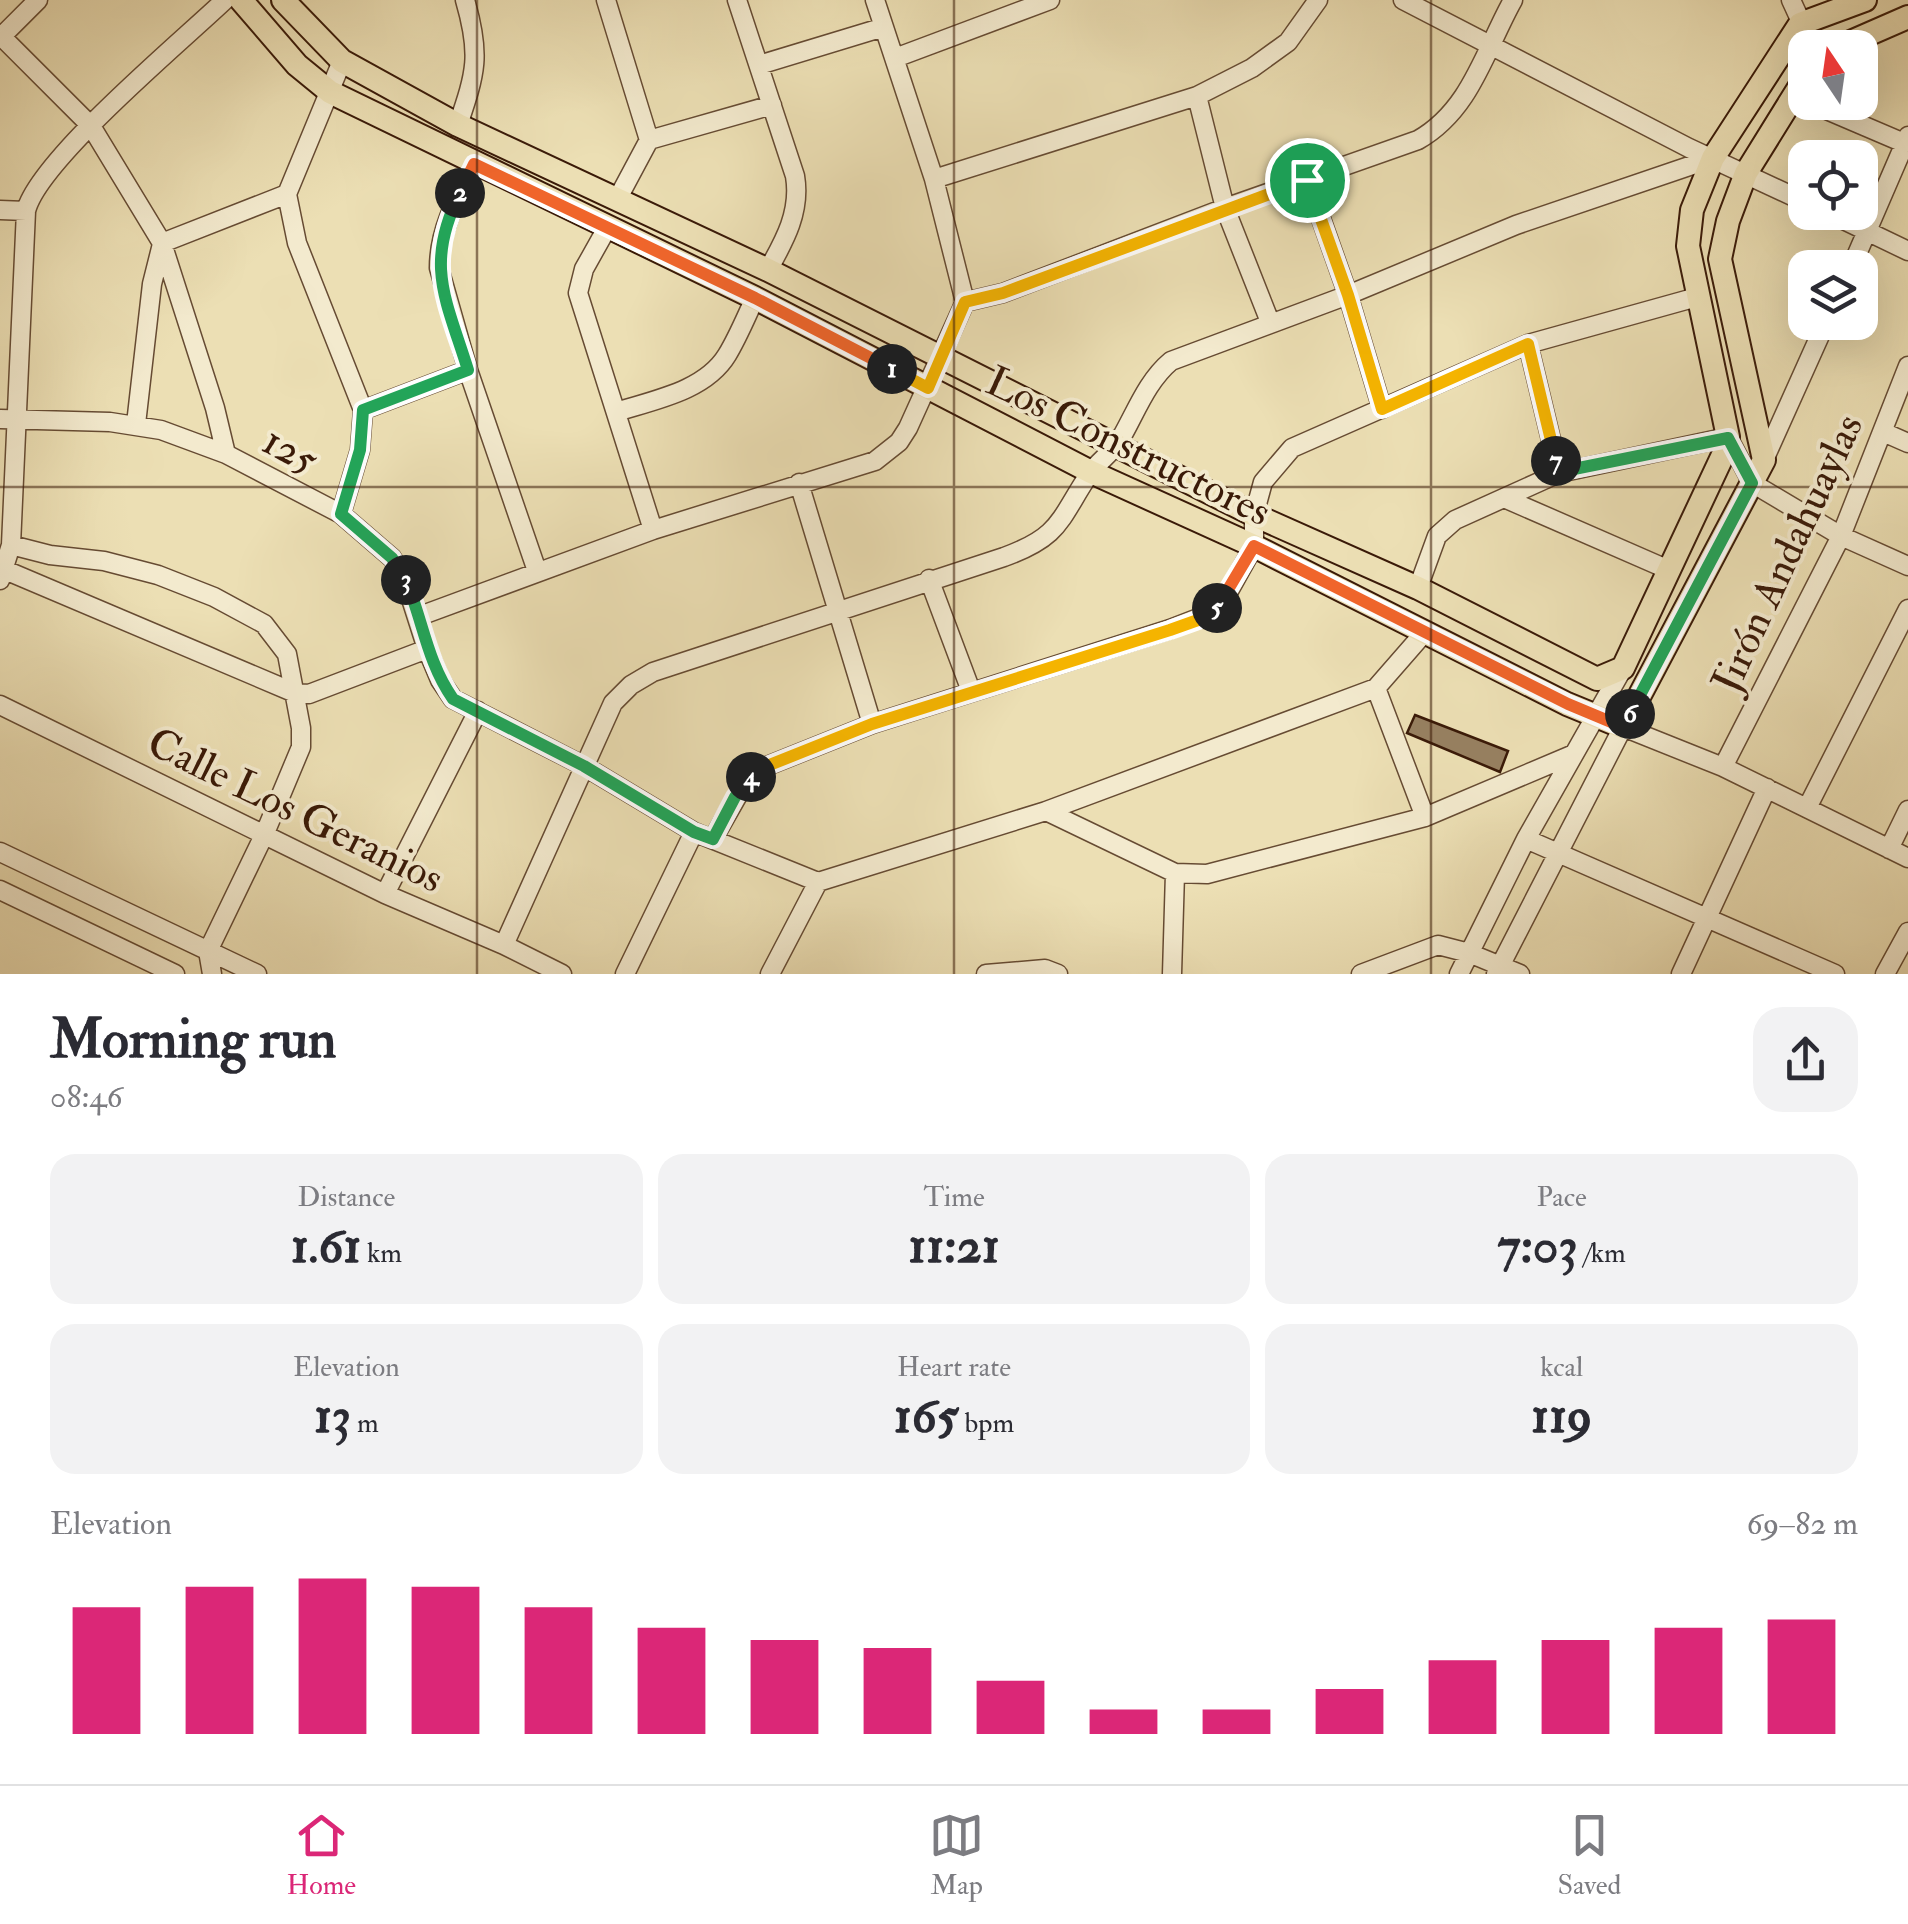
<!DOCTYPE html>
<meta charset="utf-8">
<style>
body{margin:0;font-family:"IM FELL Double Pica",serif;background:#f2f2f3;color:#2b2b33;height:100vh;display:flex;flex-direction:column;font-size:38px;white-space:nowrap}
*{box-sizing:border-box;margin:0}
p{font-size:32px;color:#7c7c81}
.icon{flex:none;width:55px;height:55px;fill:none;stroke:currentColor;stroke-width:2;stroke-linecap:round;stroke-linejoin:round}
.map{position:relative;height:974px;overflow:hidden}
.panel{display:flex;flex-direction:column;background:#fff;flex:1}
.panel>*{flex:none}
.needle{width:65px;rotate:347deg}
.buttons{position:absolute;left:1788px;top:30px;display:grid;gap:20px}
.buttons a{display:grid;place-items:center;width:90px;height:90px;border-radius:20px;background:#fff;box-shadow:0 10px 40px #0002;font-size:50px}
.pin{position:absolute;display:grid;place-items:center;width:85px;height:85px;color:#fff;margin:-42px;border:5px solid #fff;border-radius:50%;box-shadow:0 2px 10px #0007}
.km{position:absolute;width:50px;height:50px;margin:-25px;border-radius:50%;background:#222;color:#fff;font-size:28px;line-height:50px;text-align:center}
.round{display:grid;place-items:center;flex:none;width:105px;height:105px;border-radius:30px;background:#f2f2f3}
.overview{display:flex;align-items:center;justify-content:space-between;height:170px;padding:0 50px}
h1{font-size:55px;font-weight:800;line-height:75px}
.metrics{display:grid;grid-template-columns:repeat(3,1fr);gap:15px;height:170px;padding:10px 50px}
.metrics div{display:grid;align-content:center;border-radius:25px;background:#f2f2f3;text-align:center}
.metrics b{font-size:50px;font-weight:800}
.metrics small{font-size:28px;font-weight:400}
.metrics p{font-size:28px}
.chart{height:280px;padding:20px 50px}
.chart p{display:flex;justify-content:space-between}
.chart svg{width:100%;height:180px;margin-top:10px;stroke:#db2777;stroke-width:6}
.menu{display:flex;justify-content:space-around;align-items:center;height:140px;border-top:2px solid #e1e1e2;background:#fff;font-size:28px;color:#7c7c81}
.menu a{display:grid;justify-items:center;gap:5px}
.menu .active{color:#db2777}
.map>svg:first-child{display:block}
.building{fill:#978061;stroke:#3a1a08;stroke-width:2.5}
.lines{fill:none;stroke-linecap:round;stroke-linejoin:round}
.minor-casing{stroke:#664b33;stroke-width:21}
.major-casing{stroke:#3a1a08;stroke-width:26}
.minor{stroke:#f3eace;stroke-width:18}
.major{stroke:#ecdfb4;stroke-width:22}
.split-1-casing{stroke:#fff;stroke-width:20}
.split-2-casing{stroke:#fff;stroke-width:20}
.split-3-casing{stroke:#fff;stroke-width:20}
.split-4-casing{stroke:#fff;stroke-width:20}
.split-5-casing{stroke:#fff;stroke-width:20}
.split-6-casing{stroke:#fff;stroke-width:20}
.split-7-casing{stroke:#fff;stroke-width:20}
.split-8-casing{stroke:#fff;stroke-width:20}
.split-1{stroke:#f5b400;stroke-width:12}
.split-2{stroke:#f0652b;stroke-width:12}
.split-3{stroke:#22a559;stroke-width:12}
.split-4{stroke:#22a559;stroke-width:12}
.split-5{stroke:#f5b400;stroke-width:12}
.split-6{stroke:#f0652b;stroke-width:12}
.split-7{stroke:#22a559;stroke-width:12}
.split-8{stroke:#f5b400;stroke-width:12}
.grid{fill:none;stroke:#3a1a08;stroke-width:2.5;stroke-opacity:0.55}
.labels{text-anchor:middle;stroke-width:8;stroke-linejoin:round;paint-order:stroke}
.street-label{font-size:42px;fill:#3a1a08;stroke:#f3eace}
</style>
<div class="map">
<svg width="1908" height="974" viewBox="0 0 1908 974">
<rect width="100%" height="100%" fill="#ecdfb4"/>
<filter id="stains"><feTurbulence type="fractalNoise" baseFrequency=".002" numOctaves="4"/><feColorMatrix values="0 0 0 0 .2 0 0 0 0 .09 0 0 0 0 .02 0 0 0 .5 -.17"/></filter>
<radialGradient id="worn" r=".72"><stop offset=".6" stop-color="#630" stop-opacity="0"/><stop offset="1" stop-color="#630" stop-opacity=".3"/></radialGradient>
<path class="building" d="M1415,715L1508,751L1500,772L1407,733Z"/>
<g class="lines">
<g class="minor-casing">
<path id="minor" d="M606,0L649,140L618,198
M737,0L795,176C801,211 785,240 768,270
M875,0L934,179L965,302
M1403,0L1689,148L1805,202
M1791,0L1813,48
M0,35L91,126L162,243L215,408L226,454
M0,38L38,0
M895,58L1050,0
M759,65L884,27
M1197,96L1225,208L1270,322
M1808,102L1904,143
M458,125C476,72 481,55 465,0
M649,140L772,105
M475,164C457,198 439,229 439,268L468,370L537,571
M934,179L1197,96L1252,68L1288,42L1318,0
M1307,179L1348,295L1382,409
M0,210L26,211
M1827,212L1908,251
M607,228L584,269L578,293L653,530
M162,243L287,194
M1851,268L1908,136
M1528,344L1559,473
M363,410L468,370
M616,412C654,400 705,391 727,355C738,337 746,317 755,298
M0,419L110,422L161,430L226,454L341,514L392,558L404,577L427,649L440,680L453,699L584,766L694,832L818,882
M136,424L152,284L162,244
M1883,432L1908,443
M1764,460L1826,322
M799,483L872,724
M1504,498L1669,570
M341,514L360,450L363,410L297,243L287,194L342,61
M11,545L50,555L104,561L158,575L214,597L264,624L287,654L301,728V747L265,833L208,951L212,974
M5,570L295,693L309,694L427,649
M929,579L971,691
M0,580L11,545L26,211C38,161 182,41 225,0
M1418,588L1437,536L1455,520L1559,473L1728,437L1752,483L1841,536L1908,566
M417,617L653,530L875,461L899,442L908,428L965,302L1003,293L1225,208L1418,140C1471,110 1485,50 1513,0
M1376,688L1425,817
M0,705L385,894L504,945L562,974
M1723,767L1841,536L1908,366
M1807,808L1908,609
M1046,811L1376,688L1424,633
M713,839L746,781L762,768L872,724L1170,629L1214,612L1225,598L1254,546V515L1263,482L1292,448L1528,344L1697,297
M1526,839L1835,974
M1889,849L1908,810
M0,852L257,974
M0,890L175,974
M385,894L478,711
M504,945L613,703L631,685L653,672L1004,557C1062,536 1059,519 1090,473C1099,461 1113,452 1121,438C1136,412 1147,381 1171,361L1348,295L1516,225L1713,158
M625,974L694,832
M770,974L818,882L1046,811L1175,873L1207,874L1425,817L1574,754
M986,974L1045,969L1058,974
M1172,974L1175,873
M1361,974L1438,945L1469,953L1520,974
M1459,974L1526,839L1623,668
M1496,974L1623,727L1723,767L1908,858
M1681,974L1767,788
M1885,974L1908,932"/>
</g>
<g class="major-casing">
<path id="major" d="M241,0L297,65L330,92L755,298L1091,472L1254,546L1567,704L1623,727L1764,460L1720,259L1728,221L1746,173L1805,78
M283,0L342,61L458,125L768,270L1254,515L1418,588L1597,679L1623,668L1723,455L1728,437L1688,246L1692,210L1713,158L1800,24L1865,0
M1837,48L1908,17"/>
</g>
<use href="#minor" class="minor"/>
<use href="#major" class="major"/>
</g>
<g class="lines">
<g class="split-1-casing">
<path id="split-1" d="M892,369L928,388L965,302L1003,293L1307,180"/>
</g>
<g class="split-2-casing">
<path id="split-2" d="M460,193L474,164L755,298L892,369"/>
</g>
<g class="split-3-casing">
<path id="split-3" d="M406,580L392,558L341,514L360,450L363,410L468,370C446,299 424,265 460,193"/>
</g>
<g class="split-4-casing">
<path id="split-4" d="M406,580C423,621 427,662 453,699L584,766L694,832L713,839L735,797L751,777"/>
</g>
<g class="split-5-casing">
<path id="split-5" d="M751,777L762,768L872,724L1170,630L1198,620L1217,608"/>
</g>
<g class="split-6-casing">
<path id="split-6" d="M1217,608L1254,546L1568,704L1623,727L1630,714"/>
</g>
<g class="split-7-casing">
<path id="split-7" d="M1556,461L1559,472L1728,438L1752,483L1630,714"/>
</g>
<g class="split-8-casing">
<path id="split-8" d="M1307,180L1348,295L1382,409L1528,344L1556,461"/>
</g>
<use href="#split-1" class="split-1"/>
<use href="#split-2" class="split-2"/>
<use href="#split-3" class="split-3"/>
<use href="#split-4" class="split-4"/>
<use href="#split-5" class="split-5"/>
<use href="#split-6" class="split-6"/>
<use href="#split-7" class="split-7"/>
<use href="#split-8" class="split-8"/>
</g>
<path class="grid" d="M477,0V974M954,0V974M1431,0V974M0,487H1908"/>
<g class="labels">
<g class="street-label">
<text transform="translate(1129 445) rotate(26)" y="15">Los Constructores</text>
<text transform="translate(291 449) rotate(29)" y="15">125</text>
<text transform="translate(1786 553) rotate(-65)" y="15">Jirón Andahuaylas</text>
<text transform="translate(296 809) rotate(26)" y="15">Calle Los Geranios</text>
</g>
</g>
<rect width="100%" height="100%" filter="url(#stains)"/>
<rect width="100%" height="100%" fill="url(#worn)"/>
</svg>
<div class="buttons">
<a><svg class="needle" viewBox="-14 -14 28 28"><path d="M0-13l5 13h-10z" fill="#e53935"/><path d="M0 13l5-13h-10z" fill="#7c7c81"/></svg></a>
<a><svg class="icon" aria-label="locate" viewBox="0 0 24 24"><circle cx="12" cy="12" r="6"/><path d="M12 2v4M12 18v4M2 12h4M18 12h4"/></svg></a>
<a><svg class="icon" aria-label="layers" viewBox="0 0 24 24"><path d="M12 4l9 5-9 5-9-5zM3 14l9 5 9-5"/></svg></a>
</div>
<div class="pin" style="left:1307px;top:180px;background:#1e9e55"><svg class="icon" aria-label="arrive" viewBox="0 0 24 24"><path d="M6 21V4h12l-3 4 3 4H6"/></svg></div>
<b class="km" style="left:892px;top:369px">1</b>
<b class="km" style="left:460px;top:193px">2</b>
<b class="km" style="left:406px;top:580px">3</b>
<b class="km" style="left:751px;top:777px">4</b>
<b class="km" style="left:1217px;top:608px">5</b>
<b class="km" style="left:1630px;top:714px">6</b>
<b class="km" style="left:1556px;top:461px">7</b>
</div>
<section class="panel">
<div class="overview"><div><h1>Morning run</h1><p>08:46</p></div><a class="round"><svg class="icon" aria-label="share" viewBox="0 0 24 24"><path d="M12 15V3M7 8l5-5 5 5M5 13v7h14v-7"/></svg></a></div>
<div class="metrics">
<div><p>Distance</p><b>1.61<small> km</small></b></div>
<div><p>Time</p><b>11:21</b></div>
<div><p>Pace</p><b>7:03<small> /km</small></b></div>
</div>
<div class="metrics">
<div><p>Elevation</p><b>13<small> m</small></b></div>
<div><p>Heart rate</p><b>165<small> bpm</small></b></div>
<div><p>kcal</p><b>119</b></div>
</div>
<div class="chart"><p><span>Elevation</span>69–82 m</p>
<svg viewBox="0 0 160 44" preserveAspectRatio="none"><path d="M5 44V13M15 44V8M25 44V6M35 44V8M45 44V13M55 44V18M65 44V21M75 44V23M85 44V31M95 44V38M105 44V38M115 44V33M125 44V26M135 44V21M145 44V18M155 44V16"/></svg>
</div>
</section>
<nav class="menu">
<a class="active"><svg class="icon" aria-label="home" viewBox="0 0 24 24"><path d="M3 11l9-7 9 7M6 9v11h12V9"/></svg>Home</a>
<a><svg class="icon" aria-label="map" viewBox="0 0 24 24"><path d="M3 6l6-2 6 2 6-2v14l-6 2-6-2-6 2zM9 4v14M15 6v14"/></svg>Map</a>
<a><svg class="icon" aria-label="saved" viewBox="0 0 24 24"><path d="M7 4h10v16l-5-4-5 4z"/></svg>Saved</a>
</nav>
